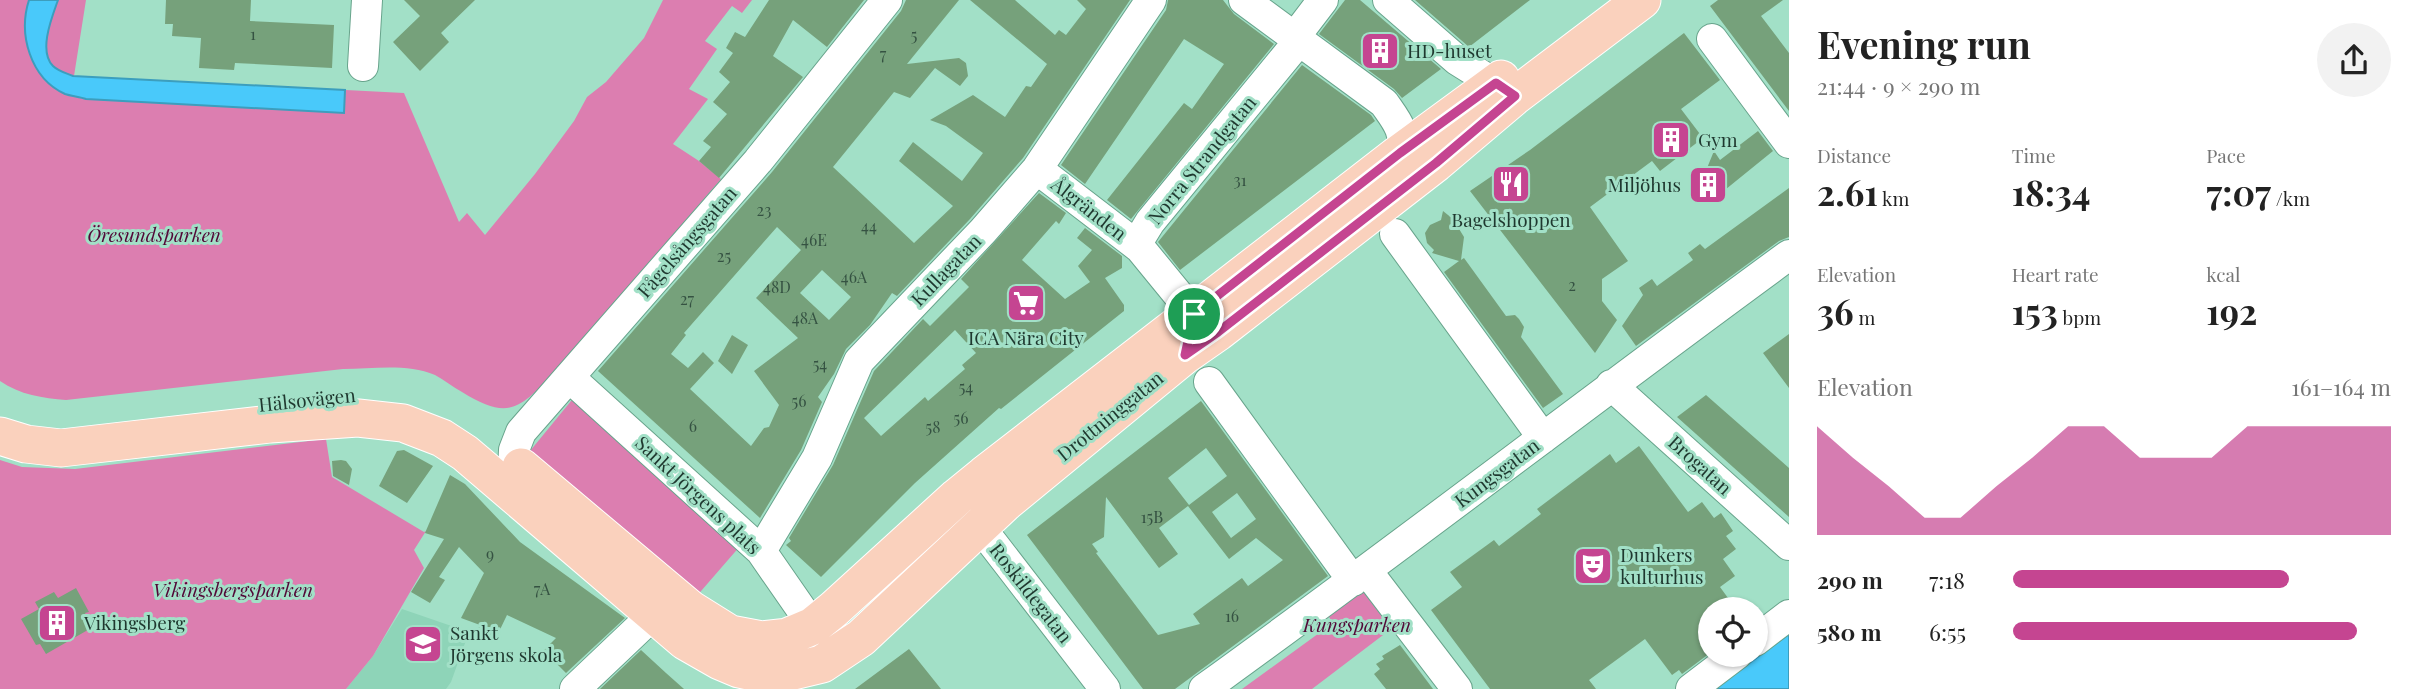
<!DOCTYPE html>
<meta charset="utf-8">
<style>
body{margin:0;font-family:"Playfair Display",serif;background:#f2f2f2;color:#222;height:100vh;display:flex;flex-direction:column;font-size:26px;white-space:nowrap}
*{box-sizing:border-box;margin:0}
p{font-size:23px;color:#767676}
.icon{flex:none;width:38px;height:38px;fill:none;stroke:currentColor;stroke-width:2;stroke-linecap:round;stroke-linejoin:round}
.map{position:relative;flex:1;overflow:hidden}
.sheet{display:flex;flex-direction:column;background:#fff;width:630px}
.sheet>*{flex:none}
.tools{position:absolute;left:1698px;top:597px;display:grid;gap:14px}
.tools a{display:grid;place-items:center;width:70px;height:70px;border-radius:50%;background:#fff;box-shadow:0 2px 5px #0004;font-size:35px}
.pin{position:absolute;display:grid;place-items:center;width:60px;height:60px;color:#fff;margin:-30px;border:4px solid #fff;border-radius:50%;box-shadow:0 2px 7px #0007}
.round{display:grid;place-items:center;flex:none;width:74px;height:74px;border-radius:37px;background:#f2f2f2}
.summary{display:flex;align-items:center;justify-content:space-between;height:119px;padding:0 28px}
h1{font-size:38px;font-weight:700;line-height:52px}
.metrics{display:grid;grid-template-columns:repeat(3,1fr);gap:10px;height:119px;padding:7px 28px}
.metrics div{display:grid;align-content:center}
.metrics b{font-size:35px;font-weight:700}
.metrics small{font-size:19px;font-weight:400}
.metrics p{font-size:19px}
.chart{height:196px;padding:14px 28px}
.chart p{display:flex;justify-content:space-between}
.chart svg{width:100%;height:126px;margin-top:7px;fill:#c54591;opacity:.7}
ul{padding:0 28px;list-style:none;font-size:23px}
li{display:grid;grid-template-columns:112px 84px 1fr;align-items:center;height:52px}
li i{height:18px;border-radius:9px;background:#c54591}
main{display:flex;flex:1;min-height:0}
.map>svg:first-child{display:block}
.built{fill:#8ed4b8}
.green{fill:#dc7eb0}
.water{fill:#49c9fa;stroke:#3c9ebd;stroke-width:2}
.building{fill:#76a17b;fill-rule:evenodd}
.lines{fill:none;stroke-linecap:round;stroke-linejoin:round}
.minor-casing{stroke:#68a48c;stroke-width:32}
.major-casing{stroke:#fff;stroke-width:39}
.minor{stroke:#fff;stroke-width:30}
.major{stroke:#fad1bd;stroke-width:37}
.route-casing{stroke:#fff;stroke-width:14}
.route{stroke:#c54591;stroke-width:9}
.labels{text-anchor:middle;stroke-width:6;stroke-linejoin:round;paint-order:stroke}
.number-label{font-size:16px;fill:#355242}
.poi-label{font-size:19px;fill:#1f382f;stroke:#a2e0c7;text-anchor:start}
.street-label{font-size:19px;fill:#1f382f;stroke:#a2e0c7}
.park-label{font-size:19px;font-style:italic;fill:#520737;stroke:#a2e0c7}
</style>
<main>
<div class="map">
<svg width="1789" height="689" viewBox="0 0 1789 689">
<rect width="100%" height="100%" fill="#a2e0c7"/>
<path class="built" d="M402,609L469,632L451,682L446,689H346L373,656Z"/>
<path class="green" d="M0,0H86L74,76L404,93L459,222L467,213L485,235L535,174L574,121L587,97L606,82L644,38L663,0H752L742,13L732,6L705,41L717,49L689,89L708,99L673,144L699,161L721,179L554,373C519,409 509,421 462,392C453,387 444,380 435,375C407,363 372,369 343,369L66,400C43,398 20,395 0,381Z
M576,395L741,545L695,598L541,466L530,451Z
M326,439L332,477L424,532L426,531L414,550L424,568L373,656L346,689H0V460L22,467L75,469Z
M1360,587L1391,629L1312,689H1242L1333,623L1325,611Z"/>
<path class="water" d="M29,0H58C52,17 38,51 53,66C58,71 66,73 73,76L345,90L344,113L86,99C80,97 71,96 65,94C30,78 18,34 29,0Z
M1789,634V689H1714Z"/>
<path class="building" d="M166,0H251L250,21L334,25L332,68L235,63L234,70L199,68L201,38L172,36L173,24H165Z
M404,0H475L441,33L449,42L420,71L393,42L420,16Z
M769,0H864L827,47L793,20L773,56L803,77L719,178L699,161L711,147L703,141L727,114L713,102L730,82L719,72L733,53L726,48L735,32L745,37Z
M906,0H959L907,64L959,58L966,63L968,76L960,86L935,68L910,98L894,92L833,167L914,243L953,206L899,161L913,142L962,181L983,153L946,126L930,120L973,95L1005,117L1026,86L1031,87L1047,64L970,0H1015L1055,35L1059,30L1066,35L1086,9L1077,0H1130L1023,158L970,219L897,296L892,293L870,325L846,349L834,374L818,397L822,402L801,450L760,518L598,371L772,172L901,11ZM777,227L801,250L756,298L798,338L754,371L779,405L769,427L764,428L751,446L690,389L714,363L703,352L688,368L671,354L686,335L684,333ZM822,270L851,297L829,320L800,293Z
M1168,0H1223L1234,14L1274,44L1131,219L1107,200L1184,103L1192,109L1224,64L1184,39L1085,184L1061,165L1166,10Z
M1345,0H1360L1441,69L1402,98L1394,89L1319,34Z
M1415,0H1530L1469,47Z
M1718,0H1783L1761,16L1789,53V111L1710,6Z
M1684,33L1720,80L1681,109L1703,138L1660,171L1652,161L1590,207L1628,261L1602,279V301L1617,320L1595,353L1470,191L1530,150Z
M1302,65L1371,115L1375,121L1180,270L1158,242Z
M1758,131L1773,151L1715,198L1698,190L1714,151L1720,160Z
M1789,188V237L1779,241L1636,346L1622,326L1643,295L1639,288L1652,279L1657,286L1693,260L1688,253L1700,244L1705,249Z
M1039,193L1066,213L1059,224L1056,221L1022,260L1065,299L1090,282L1078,266L1092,250L1077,238L1085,228L1122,256V268L1105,278L1124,305V311L1001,409L999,408L915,483L821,577L786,545L791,541L789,538L833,465L874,371L923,319L930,326L969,287L961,279ZM955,330L976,353L962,365L965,369L928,401L925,397L881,436L864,418Z
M1443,211L1453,219L1464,237L1461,260L1464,258L1506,316L1515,315L1519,319L1524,327L1521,337L1563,394L1543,408L1444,272L1459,261L1432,253L1434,250L1427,243L1425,233L1430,225L1441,220Z
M1789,334V388L1763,353Z
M732,335L748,345L732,374L718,361Z
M1706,395L1789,468V517L1677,417Z
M1201,401L1328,576L1175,689H1143L1027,535ZM1206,448L1227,476L1189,505L1168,478ZM1237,493L1256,519L1231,538L1212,512ZM1106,497L1159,568L1178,554L1159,528L1188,506L1229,559L1256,538L1283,560L1248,586L1242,578L1193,614L1200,624L1158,635L1096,553L1098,552L1092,544L1104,537Z
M1639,446L1688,512L1702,502L1714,518L1721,513L1733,531L1726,536L1736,549L1723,559L1735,576L1720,587L1736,609H1710V653L1682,674L1679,670L1672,675L1645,639L1589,680L1596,689H1490L1431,610L1462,587L1450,572L1494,540L1499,546L1541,514L1537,509L1610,454L1616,463Z
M404,450L433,466L407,503L379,486L397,451Z
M341,460L346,461L352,469L349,485L333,476L332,461Z
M450,475L465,484L520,542L625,618L566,673L555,662L553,664L542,652L556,638L507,615L494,642L476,633L480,625L461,618L484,573L459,547L439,577L445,580L430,603L411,592L444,539L425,533Z
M76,588L89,612L85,613L93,627L46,654L40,644L36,645L21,619L39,609L35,602L54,592L58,598Z
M1400,645L1433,689H1386L1374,674L1380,669L1376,664L1384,659L1382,656Z
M909,649L941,689H855Z
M641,650L666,673L684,689H600Z"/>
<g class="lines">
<g class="minor-casing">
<path id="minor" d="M1244,0L1384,103C1395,119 1408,133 1400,153
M1388,0L1457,60L1513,95
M1294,38L1323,0
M1712,39L1789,143
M363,66L367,0
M1037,169L1140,248
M1395,234L1543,438
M1190,333L1194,314L1140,248L1139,240L1150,222L1298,42
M569,377L761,551L813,626
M1209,382L1353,581
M1611,385L1789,545
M512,490L514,450L521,432L758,161L887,0
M957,497L1105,689
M761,551L817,458L859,361L983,231L1037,169L1151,0
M1367,571L1457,689
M1755,641L1789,615
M575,689L654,614
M1204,689C1401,547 1593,398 1789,255
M1691,689L1737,654"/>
</g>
<g class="major-casing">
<path id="major" d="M0,436L26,444L61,448L270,424L358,418L403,423L442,438L465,453L685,641L720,661L739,669L758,673L789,672L822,664L861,638L1006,502L1185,355L1218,332L1436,163L1515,96L1642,0
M521,467L690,609L730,634L762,640L787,637L813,626L834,609L957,497L984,475L1400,153L1501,79"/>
</g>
<use href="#minor" class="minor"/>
<use href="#major" class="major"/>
</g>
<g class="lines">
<g class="route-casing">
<path id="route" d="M1496,83L1515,96L1436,163L1218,332L1185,355L1194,314L1400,153Z"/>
</g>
<use href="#route" class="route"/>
</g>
<defs>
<g id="building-square" transform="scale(2.0125)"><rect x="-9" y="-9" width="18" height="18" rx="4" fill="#c54591" stroke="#a2e0c7"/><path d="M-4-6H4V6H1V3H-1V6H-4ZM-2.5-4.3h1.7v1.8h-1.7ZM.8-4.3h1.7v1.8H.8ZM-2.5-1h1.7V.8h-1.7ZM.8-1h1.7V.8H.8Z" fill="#fff"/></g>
<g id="restaurant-square" transform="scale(2.0125)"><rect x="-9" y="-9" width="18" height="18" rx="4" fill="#c54591" stroke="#a2e0c7"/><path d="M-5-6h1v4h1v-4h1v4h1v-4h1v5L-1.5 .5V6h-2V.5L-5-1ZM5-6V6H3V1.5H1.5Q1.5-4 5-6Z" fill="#fff"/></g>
<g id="supermarket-square" transform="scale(2.0125)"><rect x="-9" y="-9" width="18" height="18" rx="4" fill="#c54591" stroke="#a2e0c7"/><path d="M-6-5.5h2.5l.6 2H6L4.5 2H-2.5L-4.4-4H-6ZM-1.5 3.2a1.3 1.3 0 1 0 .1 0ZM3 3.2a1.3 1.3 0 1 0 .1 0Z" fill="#fff"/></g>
<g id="theatre-square" transform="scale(2.0125)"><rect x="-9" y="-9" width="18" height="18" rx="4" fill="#c54591" stroke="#a2e0c7"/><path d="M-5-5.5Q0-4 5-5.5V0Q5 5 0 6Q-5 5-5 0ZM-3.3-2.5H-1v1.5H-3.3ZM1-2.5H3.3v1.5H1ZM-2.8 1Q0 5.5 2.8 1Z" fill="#fff"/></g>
<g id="school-square" transform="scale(2.0125)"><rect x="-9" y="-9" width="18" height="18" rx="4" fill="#c54591" stroke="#a2e0c7"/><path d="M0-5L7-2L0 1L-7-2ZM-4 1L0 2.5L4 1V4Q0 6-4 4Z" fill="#fff"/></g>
</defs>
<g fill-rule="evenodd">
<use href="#building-square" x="1380" y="51"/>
<use href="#building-square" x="1671" y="140"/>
<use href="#restaurant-square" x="1511" y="184"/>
<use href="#building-square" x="1708" y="185"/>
<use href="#supermarket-square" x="1026" y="303"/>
<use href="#theatre-square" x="1593" y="566"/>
<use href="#building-square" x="57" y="623"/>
<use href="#school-square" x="423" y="644"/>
</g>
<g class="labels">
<g class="number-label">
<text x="253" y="40">1</text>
<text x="914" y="41">5</text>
<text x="883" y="60">7</text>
<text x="1240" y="186">31</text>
<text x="764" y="216">23</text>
<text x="869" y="232">44</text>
<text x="814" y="246">46E</text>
<text x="724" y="262">25</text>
<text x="854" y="283">46A</text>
<text x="1572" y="291">2</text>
<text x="777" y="293">48D</text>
<text x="687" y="305">27</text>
<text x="805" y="324">48A</text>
<text x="820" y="370">54</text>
<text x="966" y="393">54</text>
<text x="799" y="407">56</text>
<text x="961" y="424">56</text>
<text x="693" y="432">6</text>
<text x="933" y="433">58</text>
<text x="1152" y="523">15B</text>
<text x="490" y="560">9</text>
<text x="542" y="595">7A</text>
<text x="1232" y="622">16</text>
</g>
<g class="poi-label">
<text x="1407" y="58">HD-huset</text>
<text x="1698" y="147">Gym</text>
<text x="1681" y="192" text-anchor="end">Miljöhus</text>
<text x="1511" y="227" text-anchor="middle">Bagelshoppen</text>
<text x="1026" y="345" text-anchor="middle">ICA Nära City</text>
<text x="1620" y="562">Dunkers<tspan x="1620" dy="22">kulturhus</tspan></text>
<text x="84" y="630">Vikingsberg</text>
<text x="450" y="640">Sankt<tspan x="450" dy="22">Jörgens skola</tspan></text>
</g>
<g class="street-label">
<text transform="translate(1202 160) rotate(-51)" y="7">Norra Strandgatan</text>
<text transform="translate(1089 209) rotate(38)" y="7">Ålgränden</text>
<text transform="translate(687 242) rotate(-49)" y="7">Fågelsångsgatan</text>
<text transform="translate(946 270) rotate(-46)" y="7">Kullagatan</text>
<text transform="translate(307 400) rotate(-6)" y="7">Hälsovägen</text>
<text transform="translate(1110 416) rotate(-39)" y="7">Drottninggatan</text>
<text transform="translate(1700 465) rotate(42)" y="7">Brogatan</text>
<text transform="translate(1497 473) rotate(-37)" y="7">Kungsgatan</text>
<text transform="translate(698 495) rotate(43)" y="7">Sankt Jörgens plats</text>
<text transform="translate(1031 593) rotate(52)" y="7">Roskildegatan</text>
</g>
<g class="park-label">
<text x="154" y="242">Öresundsparken</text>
<text x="233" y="597">Vikingsbergsparken</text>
<text x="1357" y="632">Kungsparken</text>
</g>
</g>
</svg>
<div class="tools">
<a><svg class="icon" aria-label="locate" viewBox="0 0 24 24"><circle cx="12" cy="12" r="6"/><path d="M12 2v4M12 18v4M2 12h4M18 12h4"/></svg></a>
</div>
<div class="pin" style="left:1194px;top:314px;background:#1e9e55"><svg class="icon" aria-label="arrive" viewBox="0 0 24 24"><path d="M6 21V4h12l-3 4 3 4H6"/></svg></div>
</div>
<section class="sheet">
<div class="summary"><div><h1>Evening run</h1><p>21:44 · 9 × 290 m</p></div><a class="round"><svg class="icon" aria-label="share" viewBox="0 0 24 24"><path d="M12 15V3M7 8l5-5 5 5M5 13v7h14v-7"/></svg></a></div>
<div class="metrics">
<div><p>Distance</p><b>2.61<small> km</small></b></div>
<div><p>Time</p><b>18:34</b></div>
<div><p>Pace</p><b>7:07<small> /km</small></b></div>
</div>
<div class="metrics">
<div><p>Elevation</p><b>36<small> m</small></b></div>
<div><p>Heart rate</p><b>153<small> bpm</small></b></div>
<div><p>kcal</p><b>192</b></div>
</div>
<div class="chart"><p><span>Elevation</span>161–164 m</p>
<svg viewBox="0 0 160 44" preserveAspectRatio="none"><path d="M0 44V6L10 17L20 27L30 38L40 38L50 27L60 17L70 6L80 6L90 17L100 17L110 17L120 6L130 6L140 6L150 6L160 6V44z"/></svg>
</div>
<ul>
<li><b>290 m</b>7:18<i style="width:73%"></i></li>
<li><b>580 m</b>6:55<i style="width:91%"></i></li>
</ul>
</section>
</main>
